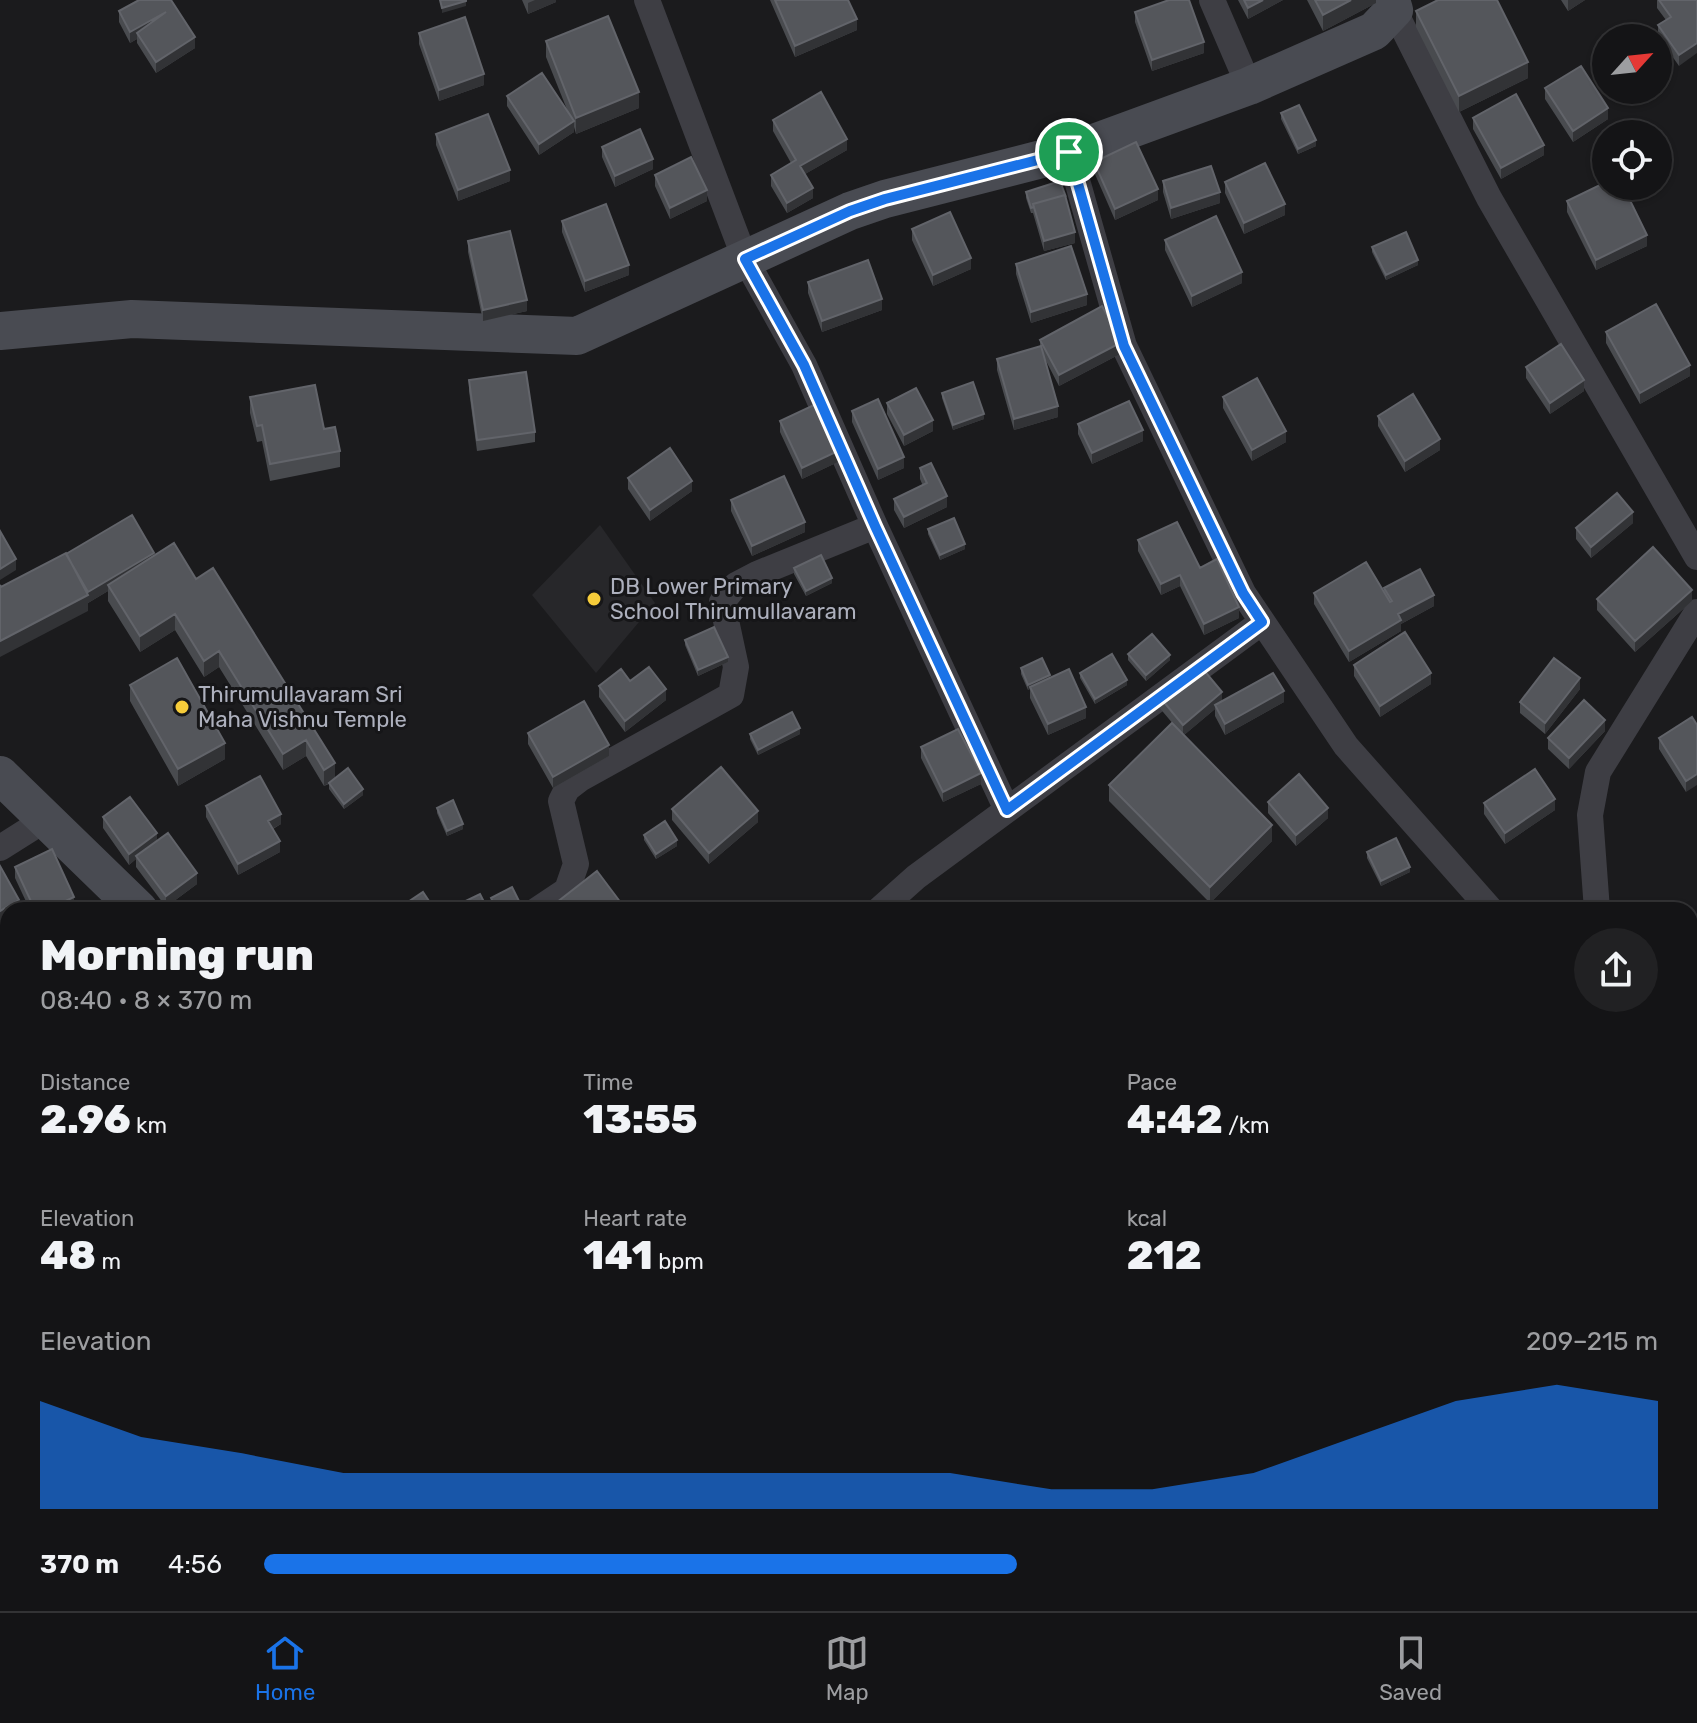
<!DOCTYPE html>
<meta charset="utf-8">
<style>
body{margin:0;font-family:Rubik,sans-serif;background:#212123;color:#f1f3f6;height:100vh;display:flex;flex-direction:column;font-size:30px;white-space:nowrap}
*{box-sizing:border-box;margin:0}
p{font-size:26px;color:#9d9ea1}
.icon{flex:none;width:44px;height:44px;fill:none;stroke:currentColor;stroke-width:2;stroke-linecap:round;stroke-linejoin:round}
.map{position:relative;flex:1;overflow:hidden}
.details{position:absolute;left:0px;top:902px;width:1698px;height:710px;display:flex;flex-direction:column;background:#141416;border-radius:24px 24px 0 0;box-shadow:0 2px 6px #0004,0 0 0 2px #333335}
.details>*{flex:none}
.needle{width:52px;rotate:63deg}
.buttons{position:absolute;left:1592px;top:24px;display:grid;gap:16px}
.buttons a{display:grid;place-items:center;width:80px;height:80px;border-radius:50%;background:#141416;box-shadow:0 2px 6px #0004,0 0 0 2px #333335;font-size:40px}
.pin{position:absolute;display:grid;place-items:center;width:68px;height:68px;color:#fff;margin:-34px;border:4px solid #fff;border-radius:50%;box-shadow:0 2px 8px #0007}
.round{display:grid;place-items:center;flex:none;width:84px;height:84px;border-radius:42px;background:#212123}
.overview{display:flex;align-items:center;justify-content:space-between;height:136px;padding:0 40px}
h1{font-size:44px;font-weight:800;line-height:60px}
.metrics{display:grid;grid-template-columns:repeat(3,1fr);gap:12px;height:136px;padding:8px 40px}
.metrics div{display:grid;align-content:center}
.metrics b{font-size:40px;font-weight:800}
.metrics small{font-size:22px;font-weight:400}
.metrics p{font-size:22px}
.chart{height:224px;padding:16px 40px}
.chart p{display:flex;justify-content:space-between}
.chart svg{width:100%;height:144px;margin-top:8px;fill:#1a73e8;opacity:.7}
ul{padding:0 40px;list-style:none;font-size:26px}
li{display:grid;grid-template-columns:128px 96px 1fr;align-items:center;height:60px}
li i{height:20px;border-radius:10px;background:#1a73e8}
.tabs{display:flex;justify-content:space-around;align-items:center;height:112px;border-top:2px solid #333335;background:#141416;font-size:22px;color:#9d9ea1}
.tabs a{display:grid;justify-items:center;gap:4px}
.tabs .current{color:#1a73e8}
.map>svg:first-child{display:block}
.built{fill:#27272a}
.lines{fill:none;stroke-linecap:round;stroke-linejoin:round}
.street{stroke:#3e3e44;stroke-width:26}
.secondary{stroke:#494b52;stroke-width:38}
.wall{fill:#494b4f}
.shaded-wall{fill:#323336}
.building{fill:#54565b;stroke:#62646a;stroke-width:2}
.route-casing{stroke:#fff;stroke-width:16}
.route{stroke:#1a73e8;stroke-width:10}
.poi-dot{fill:#f6cc3a;stroke:#161618;stroke-width:3}
.labels{text-anchor:middle;stroke-width:6;stroke-linejoin:round;paint-order:stroke}
.poi-label{font-size:22px;fill:#adb0bd;stroke:#161618;text-anchor:start}
</style>
<div class="map">
<svg width="1697" height="1611" viewBox="0 0 1697 1611">
<rect width="100%" height="100%" fill="#1b1b1d"/>
<path class="built" d="M600,525L655,603L596,673L532,595Z"/>
<g class="lines">
<path class="street" d="M647,0L745,259L804,365L875,526L1007,810
M1212,0L1249,86
M1394,10L1489,198L1697,557
M1069,152L1124,346L1243,593L1346,746L1491,910
M0,848L46,819
M537,910L567,890L576,864L561,801L567,789L580,779L731,695L736,667L722,602L736,585L757,574L875,526
M879,910L916,877L1262,622
M1597,910L1590,815L1598,772L1697,612
M1690,1357L1697,1355
M452,1604L456,1611
M1360,1604V1611
M1636,1604L1640,1611
M111,1611L124,1604
M499,1611L509,1604
M858,1611L868,1604"/>
<path class="secondary" d="M0,331L132,319L577,336L850,211L885,199L1069,152L1249,86L1374,31L1394,10L1391,0
M0,775L139,910
M767,1604L772,1611"/>
</g>
<path class="wall" d="M522,0H556V2L528,14Z
M770,0H848L857,30L795,57Z
M1238,0H1283L1248,19Z
M1307,0H1376V3L1323,31Z
M1561,0H1585L1568,11Z
M1657,0H1697L1679,66L1658,36V25L1666,20L1657,8Z
M119,11L195,48L156,73L137,43V39L130,43L119,22Z
M1416,11L1528,78L1459,112L1416,27Z
M1135,12L1204,53L1152,71L1135,22Z
M419,33L484,85L439,101L419,44Z
M546,41L639,108L576,134L574,127V132L539,155L507,106V96L568,112L546,57Z
M1545,88L1608,119L1573,142L1545,99Z
M1281,113L1316,146L1298,154L1281,119Z
M1473,118L1544,155L1501,179L1473,129Z
M773,120L847,150L805,174L813,198L787,213L771,186V175L791,163L773,131Z
M436,134L510,181L458,201L436,145Z
M602,147L653,169L615,187L602,157Z
M1094,162L1158,200L1115,220L1094,172Z
M655,175L707,201L670,219L655,186Z
M1163,181L1220,203L1171,219L1163,192Z
M1225,182L1285,215L1244,234L1225,193Z
M1026,192L1075,243L1044,251L1033,213H1031L1026,198Z
M1567,201L1647,246L1596,270L1567,212Z
M562,221L629,275L585,292L562,232Z
M912,229L971,269L933,286L912,240Z
M1165,240L1242,283L1192,307L1165,250Z
M468,241L527,311L483,321L468,252Z
M1372,247L1418,265L1386,280L1372,252Z
M1016,264L1087,305L1031,323L1016,274Z
M808,282L882,310L822,332L808,293Z
M1606,332L1690,376L1640,404L1606,343Z
M1040,340L1122,353L1059,386L1046,361L1058,417L1014,430L997,370V359L1040,347Z
M1526,367L1584,391L1550,414L1526,378Z
M469,380L535,432V442L477,451L469,391Z
M942,393L984,419L953,430L942,398Z
M250,397L324,429L340,451V467L270,481L262,441L257,442L250,413Z
M1223,397L1286,442L1252,461L1223,408Z
M887,403L933,431L904,446L887,414Z
M852,411L904,468L878,480L852,422Z
M1378,416L1440,450L1405,472L1378,426Z
M780,421L838,462L802,479L780,432Z
M1078,424L1143,441L1092,464L1078,434Z
M920,468L947,507L904,528L894,510V499L923,486L920,479Z
M628,478L692,491L650,521L628,489Z
M731,500L805,532L752,556L731,511Z
M1633,523L1591,558L1576,539V528Z
M928,529L965,549L940,560L928,534Z
M1138,540L1200,568L1239,618L1204,635L1180,586L1161,595L1138,551Z
M154,556L196,579L335,778L363,795L344,809L329,789V784L324,786L306,756L283,770L219,667L204,677L175,630L140,652L108,601V591L88,603V611L1,587Z
M794,568L832,583L806,596L794,574Z
M1384,588L1434,606L1401,624V631L1349,662L1314,604V593L1384,592Z
M1597,599L1692,601L1635,652L1597,610Z
M685,640L728,662L698,676L685,645Z
M1128,654L1170,660L1146,681L1128,660Z
M1354,665L1431,684L1380,717L1354,676Z
M1021,668L1050,678L1086,718L1048,735L1030,698V689L1028,690L1021,674Z
M1080,673L1127,685L1095,704L1080,678Z
M630,681L666,700L625,732L599,697V686Z
M130,685L225,759L178,786L130,701Z
M1580,689L1545,734L1520,713V702Z
M1158,695L1222,701L1284,702L1225,735L1215,716V709L1184,735L1272,841L1210,903L1109,801V785L1174,725L1158,706Z
M1692,717L1686,792L1659,749V738Z
M1605,731L1569,769L1548,749V738Z
M528,733L609,756L553,788L528,744Z
M750,734H800L758,755L750,739Z
M921,747L981,784L943,802L921,758Z
M1268,802L1328,818L1296,846L1268,813Z
M1484,803L1555,810L1505,844L1484,814Z
M206,806L281,824L273,829L280,852L238,875L206,817Z
M437,808L463,829L447,836L437,813Z
M672,809L758,822L709,864L672,820Z
M103,817L157,841L197,884L166,907L136,867V859L129,865L103,828Z
M644,835L677,846L656,859L644,840Z
M1367,852L1410,872L1381,886L1367,858Z
M15,867L74,908L71,910H30L15,878Z
M1697,1221V1249L1691,1235V1224Z
M1697,1491V1556L1690,1542V1494Z
M656,1604H710V1611H660Z
M898,1604H950L902,1610Z
M957,1604H1021V1606L1014,1611H962Z
M1212,1604H1273L1277,1611H1214Z
M1379,1604H1410L1398,1611H1383Z"/>
<path class="shaded-wall" d="M535,0H556V2L528,14V3Z
M1263,0H1283L1248,19V8Z
M1351,0H1376V3L1323,31V15Z
M1568,0H1585L1568,11Z
M466,1V6L442,13V8Z
M166,12L137,33V39L130,43V32Z
M857,19V30L795,57V46Z
M195,37V48L156,73V62Z
M1204,42V53L1152,71V60Z
M1697,43V53L1679,66V55Z
M1528,62V78L1459,112V96Z
M484,74V85L439,101V90Z
M639,92V108L576,134V118Z
M1608,108V119L1573,142V131Z
M574,121V132L539,155V144Z
M847,139V150L800,177V166Z
M1316,140V146L1298,154V149Z
M1544,145V155L1501,179V168Z
M653,159V169L615,187V176Z
M510,170V181L458,201V190Z
M813,188V198L787,213V203Z
M1158,189V200L1115,220V209Z
M707,190V201L670,219V208Z
M1220,192V203L1171,219V208Z
M1285,204V215L1244,234V223Z
M1075,232V243L1044,251V241Z
M1647,235V246L1596,270V260Z
M971,258V269L933,286V275Z
M1418,260V265L1386,280V275Z
M629,265V275L585,292V281Z
M1242,272V283L1192,307V296Z
M1087,294V305L1031,323V312Z
M882,299V310L822,332V321Z
M527,300V311L483,321V310Z
M1122,342V353L1059,386V375Z
M1690,365V376L1640,404V393Z
M1584,380V391L1550,414V403Z
M1058,406V417L1014,430V419Z
M984,414V419L953,430V425Z
M933,420V431L904,446V435Z
M1143,430V441L1092,464V453Z
M1286,431V442L1252,461V450Z
M1440,439V450L1405,472V461Z
M838,451V462L802,479V468Z
M904,457V468L878,480V469Z
M692,481V491L650,521V510Z
M947,496V507L904,528V517Z
M1633,512V523L1591,558V547Z
M805,522V532L752,556V546Z
M965,544V549L940,560V555Z
M154,553V564L108,585V591L88,603V611L0,657V641L88,595V592Z
M16,559V570L0,580V569Z
M1180,575V586L1161,595V584Z
M832,578V583L806,596V591Z
M1692,590V601L1635,652V641Z
M1434,595V606L1401,624V631L1349,662V651L1398,614Z
M1239,607V618L1204,635V624Z
M175,614V630L140,652V636Z
M219,651V667L204,677V661Z
M1170,655V660L1146,681V675Z
M728,657V662L698,676V670Z
M1431,673V684L1380,717V706Z
M1050,675V680L1030,687V689L1028,690V685Z
M1580,678V689L1545,734V723Z
M1127,680V685L1095,704V699Z
M666,689V700L625,732V721Z
M1284,691V702L1225,735V724Z
M1222,692V703L1215,705V709L1183,736V725Z
M1086,707V718L1048,735V724Z
M1605,720V731L1569,769V758Z
M800,728V734L758,755V750Z
M306,740V756L283,770V754Z
M225,743V759L178,786V769Z
M609,745V756L553,788V777Z
M335,763V779L324,786V770Z
M981,773V784L943,802V792Z
M1697,774V785L1686,792V781Z
M363,789V795L344,809V804Z
M1555,799V810L1505,844V833Z
M1328,808V818L1296,846V835Z
M758,811V822L709,864V853Z
M281,814V824L268,831V821Z
M463,824V829L447,836V831Z
M1272,825V841L1210,903V887Z
M157,833V844L136,856V859L129,865V854Z
M677,840V846L656,859V854Z
M280,841V852L238,875V864Z
M1410,867V872L1381,886V881Z
M197,873V884L166,907V896Z
M74,897V908L71,910H47Z
M19,900V910H8V917L0,922V911Z
M521,905V910H510Z
M4,1323V1328L0,1331V1325Z
M411,1604H419L411,1609Z
M466,1604H475L466,1609Z
M710,1604V1611H697Z
M1009,1604H1021V1606L1014,1611H999Z
M1391,1604H1410L1398,1611H1386V1606Z"/>
<path class="building" d="M139,0H171L195,37L156,62L137,33L166,12L130,32L119,11Z
M440,0H466V1L442,8Z
M775,0H848L857,19L795,46Z
M1169,0H1189L1204,42L1152,60L1135,12Z
M1244,0H1263L1248,8Z
M1315,0H1351L1323,15Z
M1438,0H1497L1528,62L1459,96L1416,11Z
M1659,0H1697V43L1679,55L1658,25L1671,17Z
M608,16L639,92L576,118L546,41Z
M465,17L484,74L439,90L419,33Z
M1581,66L1608,108L1573,131L1545,88Z
M542,73L574,121L539,144L507,96Z
M821,92L847,139L800,166L813,188L787,203L771,175L796,160L773,120Z
M1516,94L1544,145L1501,168L1473,118Z
M1299,105L1316,140L1298,149L1281,113Z
M488,114L510,170L458,190L436,134Z
M640,129L653,159L615,176L602,147Z
M1136,142L1158,189L1115,209L1094,162Z
M691,157L707,190L670,208L655,175Z
M1265,163L1285,204L1244,223L1225,182Z
M1211,166L1220,192L1171,208L1163,181Z
M1060,181L1066,197L1065,195L1033,204L1034,207L1031,208L1026,192Z
M1606,182V186H1623L1647,235L1596,260L1567,201Z
M1065,195L1075,232L1044,241L1033,204Z
M606,204L629,265L585,281L562,221Z
M950,212L971,258L933,275L912,229Z
M1216,216L1242,272L1192,296L1165,240Z
M510,231L527,300L483,310L468,241Z
M1406,232L1418,260L1386,275L1372,247Z
M1071,246L1087,294L1031,312L1016,264Z
M868,260L882,299L822,321L808,282Z
M1656,304L1690,365L1640,393L1606,332Z
M1102,306L1122,342L1059,375L1040,340Z
M1561,344L1584,380L1550,403L1526,367Z
M1041,346L1058,406L1014,419L997,359Z
M526,372L535,432L477,440L469,380Z
M1257,378L1286,431L1252,450L1223,397Z
M973,382L984,414L953,425L942,393Z
M315,385L324,429L335,427L340,451L270,464L262,425L257,426L250,397Z
M916,388L933,420L904,435L887,403Z
M1413,394L1440,439L1405,461L1378,416Z
M878,399L904,457L878,469L852,411Z
M1129,401L1143,430L1092,453L1078,424Z
M816,404L838,451L802,468L780,421Z
M670,448L692,481L650,510L628,478Z
M931,463L947,496L904,517L894,499L927,483L920,468Z
M784,476L805,522L752,546L731,500Z
M1617,493L1633,512L1591,547L1576,528Z
M132,515L154,553L88,592L66,554Z
M954,518L965,544L940,555L928,529Z
M1177,522L1200,568L1217,559L1239,607L1204,624L1180,575L1161,584L1138,540Z
M0,531L16,559L0,569Z
M174,543L196,579L213,568L335,763L324,770L306,740L283,754L219,651L204,661L175,614L140,636L108,585Z
M1653,547L1692,590L1635,641L1597,599Z
M66,553L88,595L0,641V585L1,587Z
M821,555L832,578L806,591L794,568Z
M1366,562L1390,602L1392,601L1384,588L1420,569L1434,595L1398,614L1401,620L1349,651L1314,593Z
M714,627L728,657L698,670L685,640Z
M1405,632L1431,673L1380,706L1354,665Z
M1152,634L1170,655L1146,675L1128,654Z
M1112,654L1127,680L1095,699L1080,673Z
M177,658L225,743L178,769L130,685Z
M1042,658L1050,675L1028,685L1021,668Z
M1554,658L1580,678L1545,723L1520,702Z
M1197,662L1222,692L1183,725L1158,695Z
M649,667L666,689L625,721L599,686L621,669L630,681Z
M1069,669L1086,707L1048,724L1030,687Z
M1273,673L1284,691L1225,724L1215,705Z
M1584,700L1605,720L1569,758L1548,738Z
M584,701L609,745L553,777L528,733Z
M792,712L800,728L758,750L750,734Z
M1692,717L1697,725V774L1686,781L1659,738Z
M1172,723L1272,825L1210,887L1109,785Z
M958,729L981,773L943,792L921,747Z
M721,767L758,811L709,853L672,809Z
M348,768L363,789L344,804L329,783Z
M1535,769L1555,799L1505,833L1484,803Z
M1299,774L1328,808L1296,835L1268,802Z
M260,776L281,814L268,821L280,841L238,864L206,806Z
M130,797L157,833L129,854L103,817Z
M453,800L463,824L447,831L437,808Z
M665,821L677,840L656,854L644,835Z
M168,833L197,873L166,896L136,856Z
M1396,838L1410,867L1381,881L1367,852Z
M52,849L74,897L47,910H35L15,867Z
M0,866L19,900L0,911Z
M597,871L624,907L620,910H547Z
M512,887L521,905L510,910H497L491,898Z
M423,892L435,910H396Z
M480,894L488,910H447Z
M1477,904L1481,910H1468Z
M1697,1221V1238L1691,1224Z
M0,1315L4,1323L0,1325Z
M1697,1491V1545L1690,1531V1494Z
M334,1604H364L367,1611H319Z
M594,1604H625L629,1611H581Z
M662,1604H710L697,1611H665Z
M907,1604H950L954,1611H900L908,1607Z
M965,1604H1009L999,1611H970Z
M1216,1604H1273L1277,1611H1220Z
M1320,1604H1341L1345,1611H1308Z
M1697,1604V1611H1682Z"/>
<g class="lines">
<g class="route-casing">
<path id="route" d="M1069,152L1124,346L1243,593L1262,622L1007,810L875,526L804,365L745,259L850,211L885,199Z"/>
</g>
<use href="#route" class="route"/>
</g>
<g class="poi-dot">
<circle cx="594" cy="599" r="8"/>
<circle cx="182" cy="707" r="8"/>
</g>
<g class="labels">
<g class="poi-label">
<text x="610" y="594">DB Lower Primary<tspan x="610" dy="25">School Thirumullavaram</tspan></text>
<text x="198" y="702">Thirumullavaram Sri<tspan x="198" dy="25">Maha Vishnu Temple</tspan></text>
</g>
</g>
</svg>
<div class="buttons">
<a><svg class="needle" viewBox="-14 -14 28 28"><path d="M0-13l5 13h-10z" fill="#e53935"/><path d="M0 13l5-13h-10z" fill="#9d9ea1"/></svg></a>
<a><svg class="icon" aria-label="locate" viewBox="0 0 24 24"><circle cx="12" cy="12" r="6"/><path d="M12 2v4M12 18v4M2 12h4M18 12h4"/></svg></a>
</div>
<div class="pin" style="left:1069px;top:152px;background:#1e9e55"><svg class="icon" aria-label="arrive" viewBox="0 0 24 24"><path d="M6 21V4h12l-3 4 3 4H6"/></svg></div>
<section class="details">
<div class="overview"><div><h1>Morning run</h1><p>08:40 · 8 × 370 m</p></div><a class="round"><svg class="icon" aria-label="share" viewBox="0 0 24 24"><path d="M12 15V3M7 8l5-5 5 5M5 13v7h14v-7"/></svg></a></div>
<div class="metrics">
<div><p>Distance</p><b>2.96<small> km</small></b></div>
<div><p>Time</p><b>13:55</b></div>
<div><p>Pace</p><b>4:42<small> /km</small></b></div>
</div>
<div class="metrics">
<div><p>Elevation</p><b>48<small> m</small></b></div>
<div><p>Heart rate</p><b>141<small> bpm</small></b></div>
<div><p>kcal</p><b>212</b></div>
</div>
<div class="chart"><p><span>Elevation</span>209–215 m</p>
<svg viewBox="0 0 160 44" preserveAspectRatio="none"><path d="M0 44V11L10 22L20 27L30 33L40 33L50 33L60 33L70 33L80 33L90 33L100 38L110 38L120 33L130 22L140 11L150 6L160 11V44z"/></svg>
</div>
<ul>
<li><b>370 m</b>4:56<i style="width:54%"></i></li>
</ul>
</section>
</div>
<nav class="tabs">
<a class="current"><svg class="icon" aria-label="home" viewBox="0 0 24 24"><path d="M3 11l9-7 9 7M6 9v11h12V9"/></svg>Home</a>
<a><svg class="icon" aria-label="map" viewBox="0 0 24 24"><path d="M3 6l6-2 6 2 6-2v14l-6 2-6-2-6 2zM9 4v14M15 6v14"/></svg>Map</a>
<a><svg class="icon" aria-label="saved" viewBox="0 0 24 24"><path d="M7 4h10v16l-5-4-5 4z"/></svg>Saved</a>
</nav>
